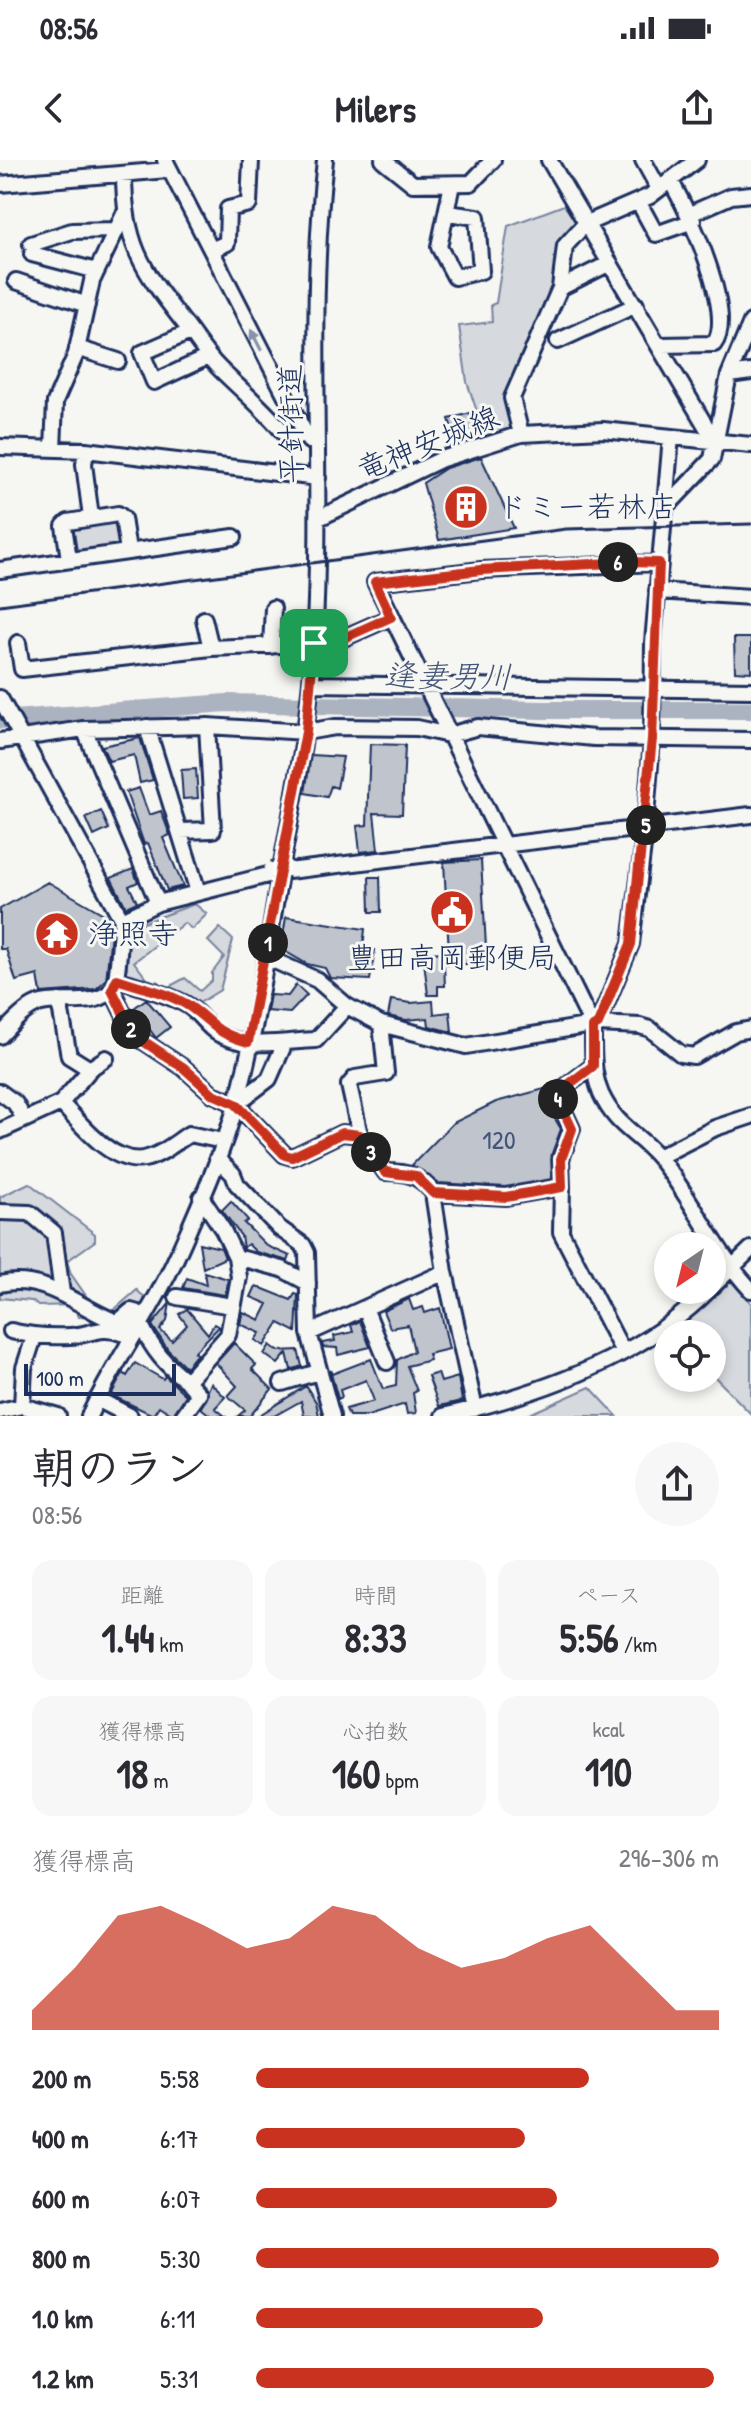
<!DOCTYPE html>
<html lang="ja">
<meta charset="utf-8">
<style>
body{margin:0;font-family:"Patrick Hand","Klee One",sans-serif;background:#f7f7f7;color:#2b2b33;height:100vh;display:flex;flex-direction:column;font-size:30px;white-space:nowrap}
*{box-sizing:border-box;margin:0}
p{font-size:26px;color:#7c7c81}
.icon{flex:none;width:44px;height:44px;fill:none;stroke:currentColor;stroke-width:2;stroke-linecap:round;stroke-linejoin:round}
.map{position:relative;height:1256px;overflow:hidden}
.side{display:flex;flex-direction:column;background:#fff;flex:1}
.side>*{flex:none}
.needle{width:52px;rotate:215deg}
.buttons{position:absolute;left:654px;top:1072px;display:grid;gap:16px}
.buttons a{display:grid;place-items:center;width:72px;height:72px;border-radius:50%;background:#fff;box-shadow:0 4px 12px #0003;font-size:40px}
.scale{position:absolute;left:24px;bottom:20px;width:152px;box-sizing:border-box;padding-left:8px;border:4px solid #1b2f5e;border-top:0;font-size:22px;line-height:28px;white-space:nowrap;color:#1b2f5e;-webkit-text-stroke:6px #f6f6f2;paint-order:stroke}
.pin{position:absolute;display:grid;place-items:center;width:68px;height:68px;color:#fff;margin:-34px;border-radius:16px;box-shadow:0 4px 12px #0006}
.km{position:absolute;width:40px;height:40px;margin:-20px;border-radius:50%;background:#222;color:#fff;font-size:22px;line-height:40px;text-align:center}
.round{display:grid;place-items:center;flex:none;width:84px;height:84px;border-radius:42px;background:#f7f7f7}
.head{display:flex;align-items:center;justify-content:space-between;height:136px;padding:0 32px}
h1{font-size:44px;font-weight:800;line-height:60px}
.metrics{display:grid;grid-template-columns:repeat(3,1fr);gap:12px;height:136px;padding:8px 32px}
.metrics div{display:grid;align-content:center;border-radius:20px;background:#f7f7f7;text-align:center}
.metrics b{font-size:40px;font-weight:800}
.metrics small{font-size:22px;font-weight:400}
.metrics p{font-size:22px}
.chart{height:224px;padding:16px 32px}
.chart p{display:flex;justify-content:space-between}
.chart svg{width:100%;height:144px;margin-top:8px;fill:#c8321e;opacity:.7}
ul{padding:0 32px;list-style:none;font-size:26px}
li{display:grid;grid-template-columns:128px 96px 1fr;align-items:center;height:60px}
li i{height:20px;border-radius:10px;background:#c8321e}
.status{display:flex;justify-content:space-between;align-items:center;height:56px;padding:0 40px;background:#fff;direction:ltr}
.status svg{height:22px;fill:currentColor}
header{display:flex;justify-content:space-between;align-items:center;height:104px;padding:0 32px;background:#fff;font-size:36px;font-weight:800}
.map>svg:first-child{display:block}
.green{fill:#d6d9dd;stroke:#78849e;stroke-width:2}
.lines{fill:none;stroke-linecap:round;stroke-linejoin:round}
.river{stroke:#abb2c0;stroke-width:18}
.building{fill:#c0c4cd;stroke:#1b2f5e;stroke-width:2}
.minor-casing{stroke:#1b2f5e;stroke-width:20}
.minor{stroke:#f6f6f2;stroke-width:14}
.rail{stroke:#1b2f5e;stroke-width:3}
.minor-bridge-casing{stroke:#1b2f5e;stroke-width:20;stroke-linecap:butt}
.minor-bridge{stroke:#f6f6f2;stroke-width:14}
.oneway{fill:#8892a8}
.route-casing{stroke:#fff;stroke-width:16}
.route{stroke:#c8321e;stroke-width:10}
.labels{text-anchor:middle;stroke-width:6;stroke-linejoin:round;paint-order:stroke}
.number-label{font-size:26px;fill:#44547a}
.street-label{font-size:30px;fill:#1b2f5e;stroke:#f6f6f2}
.poi-label{font-size:30px;fill:#1b2f5e;stroke:#f6f6f2;text-anchor:start}
.water-label{font-size:32px;font-style:italic;fill:#46567b;stroke:#f6f6f2}
</style>
<div class="status"><b>08:56</b><svg viewBox="0 0 49 12"><path d="M0 12V9h3v3zM5 12V6h3v6zM10 12V3h3v9zM15 12V0h3v12zM26 1h20v11H26zM47 4h2v5h-2z"/></svg></div>
<header><svg class="icon" aria-label="back" viewBox="0 0 24 24"><path d="M15 5l-7 7 7 7"/></svg>Milers<svg class="icon" aria-label="share" viewBox="0 0 24 24"><path d="M12 15V3M7 8l5-5 5 5M5 13v7h14v-7"/></svg></header>
<div class="map">
<svg width="751" height="1256" viewBox="0 0 751 1256">
<rect width="100%" height="100%" fill="#f6f6f2"/>
<filter id="ink" filterUnits="userSpaceOnUse"><feTurbulence type="fractalNoise" baseFrequency=".0125" numOctaves="2"/><feDisplacementMap in="SourceGraphic" scale="16" xChannelSelector="R" yChannelSelector="G"/><feConvolveMatrix kernelMatrix="1 2 1 2 8 2 1 2 1" color-interpolation-filters="sRGB"/></filter>
<g filter="url(#ink)">
<path class="green" d="M564,45L575,61V67L553,135L509,231L513,269L487,281L467,222L459,166L492,162L491,145L496,143L508,66Z
M113,360L118,365L119,388L75,393L69,370L73,366Z
M195,744L207,754L192,769L184,763L134,802L151,824L157,821L165,829L185,818L200,831L212,820V813L224,797L208,781L220,768L233,780L220,830L196,845L123,821L121,783L131,767Z
M29,1023L95,1074V1081L67,1101L71,1114L98,1153L108,1155L137,1130L149,1143L131,1173L101,1162L91,1165L90,1155L79,1157L74,1145L38,1146L32,1141L0,1138V1037Z
M729,1119L751,1143V1254L712,1214V1174H673L669,1170Z
M590,1227L617,1256H525Z"/>
<g class="lines">
<path class="river" d="M0,560L227,543L544,550H751"/>
</g>
<path class="building" d="M474,252L481,276L457,284L449,259Z
M481,297L514,368L439,380L423,323L446,308Z
M734,478H751V512L735,511Z
M140,578L153,620L140,623L134,595L109,601L102,586Z
M370,584L405,585L402,654L374,653L378,690L360,692L357,666L367,665Z
M311,595L343,597L337,628L331,626L327,637L305,633Z
M196,609L198,638L183,639L181,610Z
M139,628L149,655L161,651L170,675L163,678L183,726L167,730L148,683L144,684L126,632Z
M101,651L109,669L94,676L86,658Z
M481,700L487,804H444L445,826H438V835H428L423,793L449,792L444,702Z
M133,709L138,722L129,726L137,742L126,747L111,718Z
M369,717H380L381,752H370Z
M48,722L107,756L112,763L106,820L96,829L41,833L38,815L16,821L6,789H0V749Z
M286,757L365,769L363,788L375,790L370,820L330,818L325,808L307,804L281,789Z
M296,825L307,835L290,853L267,851L270,835L288,836Z
M146,839L170,867L156,878L134,848Z
M391,840L411,843L433,841L434,854L450,852L452,872L429,866L428,858L406,860L388,856Z
M548,928L551,952L561,969L551,996L552,1019L505,1027L438,1023L412,1005L453,963L496,942Z
M231,1041L248,1060L244,1063L267,1086L290,1096L288,1101L256,1092L248,1084L243,1088L241,1076L222,1050Z
M199,1083L221,1088L225,1098L203,1108Z
M204,1112L228,1119L225,1135L183,1128L187,1118L206,1125Z
M256,1126L291,1140L295,1134L298,1135L296,1172L279,1163L264,1186L255,1180L260,1173L240,1164L243,1152L260,1160L268,1144L251,1137Z
M409,1139L413,1150L423,1147L425,1153L440,1148L449,1189L428,1194L430,1200L407,1206L417,1231L413,1233L416,1253L407,1254L405,1244L368,1256H349L346,1249L374,1241L366,1220L340,1230L342,1237L338,1239L330,1210L332,1214L371,1199L383,1229L396,1226L397,1200L414,1191L408,1165L390,1168L383,1151Z
M170,1143L167,1161L160,1170L172,1181L187,1165L179,1154L187,1149L208,1174L214,1164L219,1167L194,1192L197,1194L186,1207L168,1190L152,1165Z
M360,1161L370,1187L338,1195L337,1188L323,1187L322,1183L335,1181L334,1176L353,1172L351,1165Z
M234,1183L256,1205L252,1209L272,1229L250,1256H238L245,1250L228,1236L237,1226L216,1203Z
M270,1185L278,1191L298,1190L302,1206L291,1210L287,1193L278,1204L264,1194Z
M135,1203L163,1219L165,1216L186,1235L173,1255L159,1246L153,1255L111,1235L123,1213L127,1216Z
M438,1213L441,1222L458,1217L462,1241L439,1246L428,1216Z
M211,1223L225,1237L215,1248L225,1256H211L201,1248Z
M306,1226L316,1242L319,1256H304L301,1241L274,1256H258Z"/>
<g class="lines">
<g class="minor-casing">
<path id="minor" d="M165,0L309,281
M383,0L413,24L471,23L493,0
M549,0L714,280
M643,0L659,29
M124,14C124,82 141,108 181,159C195,176 204,193 219,208C243,232 268,252 289,279L306,275
M0,24L168,10
M638,41L656,74L693,61
M447,53L477,57L481,111L455,117L439,87L452,24
M690,54L731,36L751,34
M31,84L72,71L115,70
M211,90L227,83L228,49L249,44L251,0
M32,94L97,111
M16,121L87,145
M560,128L610,103
M190,172L142,193L154,222L208,197
M558,181L636,145
M661,185L714,184C737,154 688,50 670,20
M77,188L118,201
M729,215L751,212
M521,274L512,238L560,128L565,86L585,64L650,36L697,0
M0,287L86,290L318,318
M53,289L55,242L76,194L92,121L124,54
M86,290L84,304L91,357
M672,341L712,299L729,215L751,162
M319,358L442,299L521,274L603,270L751,285
M69,399L64,366L68,362L118,354L123,358L128,391
M659,403L481,410L375,422L593,867C593,890 592,912 601,934C617,968 637,972 659,998C693,1039 714,1090 751,1130
M0,410L234,377
M657,431L751,437
M204,459L211,488
M18,483L22,509L211,488L332,483L391,457
M271,486L273,448
M311,524L751,530
M0,538L122,760C120,774 118,820 114,827C99,850 60,836 38,844C23,850 11,865 0,876
M147,567L198,732
M84,569L158,743
M0,581L84,569L207,566L306,572L335,567L417,568L449,575L478,567L594,578L751,580
M180,671L213,670L207,566
M122,760L158,743L280,712L751,655
M266,797L317,820L347,846L381,864L466,886L598,864L640,866L650,869L681,894L694,896L736,872L751,869
M117,819C140,827 166,833 187,845C199,852 206,867 219,874C250,890 284,881 316,880L347,846
M112,830L134,875L184,908L213,934L236,944L285,995L292,997L342,973L360,975L385,1012C406,1012 420,1015 433,1033L445,1112L475,1249
M598,864L631,784L645,669L652,579L653,482L671,277
M88,910L106,898
M0,932L15,943L24,959
M61,943C80,963 112,1005 144,999C160,996 175,983 189,974L223,981
M236,944L269,919L284,885
M0,971L61,943L87,913L85,906L69,896L59,841
M360,975L349,925L355,918L386,913L381,864
M658,997L715,968L751,956
M217,998L233,1014L237,1024L279,1068L303,1085L307,1093L309,1173L332,1256
M562,1027L561,999L572,969L556,934L593,906
M433,1033L506,1037L562,1027L561,1072L622,1190
M0,1052L30,1053L54,1073L62,1133
M236,1097L282,1109L308,1123
M0,1124C49,1112 85,1155 129,1166L138,1153L131,1151L118,1162
M712,1127L751,1089
M177,1137L232,1146
M365,1148L387,1202
M142,1167C153,1190 165,1205 187,1221
M11,1171C31,1176 49,1177 70,1176C90,1175 101,1165 121,1173
M309,1173L445,1112
M282,1223L318,1212
M97,1239L130,1256
M22,1246L24,1208L34,1177
M0,1251L22,1246L58,1256
M89,1256C117,1197 156,1146 182,1085C202,1039 223,992 236,945C257,870 267,790 280,714C294,637 310,561 314,482C324,321 307,160 325,0
M183,1256L199,1234L187,1221L228,1175L239,1117L236,1097L223,1070L201,1037
M443,1256C536,1235 641,1198 709,1130"/>
</g>
<use href="#minor" class="minor"/>
<path class="rail" d="M0,445L566,369L751,364"/>
<g class="minor-bridge-casing">
<path id="minor-bridge" d="M271,710L289,709"/>
</g>
<use href="#minor-bridge" class="minor-bridge"/>
</g>
<defs><path id="oneway-solid" d="M-6-.8H1V-3.2L6.5 0L1 3.2V.8H-6Z" transform="scale(2)"/></defs>
<use class="oneway" href="#oneway-solid" transform="translate(256 180) rotate(-117)"/>
</g>
<g class="lines" filter="url(#ink)">
<g class="route-casing">
<path id="route" d="M631,402L659,403L652,579L631,784L598,864L593,867V906L556,934L572,969L561,999L562,1027L506,1037L433,1033L416,1016L385,1012L360,975L342,973L292,997L285,995L236,944L213,934L184,908L134,875L112,830L117,819C140,827 169,833 189,846C217,865 211,871 248,882L306,572L314,483H332L391,457L375,422L481,410Z"/>
</g>
<use href="#route" class="route"/>
</g>
<defs>
<g id="building-disc" transform="scale(2.3)"><circle r="9.5" fill="#c8321e" stroke="#f6f6f2"/><path d="M-4-6H4V6H1V3H-1V6H-4ZM-2.5-4.3h1.7v1.8h-1.7ZM.8-4.3h1.7v1.8H.8ZM-2.5-1h1.7V.8h-1.7ZM.8-1h1.7V.8H.8Z" fill="#fff"/></g>
<g id="civic-disc" transform="scale(2.3)"><circle r="9.5" fill="#c8321e" stroke="#f6f6f2"/><path d="M-.6-6.5H3V-4.5H.6V-3L4-1V1h2V6H-6V1h2V-1L-.6-3ZM-1.2 2.5V6h2.4V2.5Z" fill="#fff"/></g>
<g id="temple-disc" transform="scale(2.3)"><circle r="9.5" fill="#c8321e" stroke="#f6f6f2"/><path d="M0-6L5-2H3V0L6.5 2.5H4V6H1.5V3h-3V6H-4V2.5H-6.5L-3 0V-2H-5Z" fill="#fff"/></g>
</defs>
<g fill-rule="evenodd">
<use href="#building-disc" x="466" y="347"/>
<use href="#civic-disc" x="452" y="752"/>
<use href="#temple-disc" x="57" y="774"/>
</g>
<g class="labels">
<g class="number-label">
<text x="499" y="989">120</text>
</g>
<g class="street-label">
<text transform="translate(291 264) rotate(-91)" y="10">平針街道</text>
<text transform="translate(428 283) rotate(-22)" y="10">竜神安城線</text>
</g>
<g class="poi-label">
<text x="497" y="357">ドミー若林店</text>
<text x="88" y="784">浄照寺</text>
<text x="452" y="808" text-anchor="middle">豊田高岡郵便局</text>
</g>
<g class="water-label">
<text transform="translate(448 516) rotate(1)" y="11">逢妻男川</text>
</g>
</g>
</svg>
<div class="buttons">
<a><svg class="needle" viewBox="-14 -14 28 28"><path d="M0-13l5 13h-10z" fill="#e53935"/><path d="M0 13l5-13h-10z" fill="#7c7c81"/></svg></a>
<a><svg class="icon" aria-label="locate" viewBox="0 0 24 24"><circle cx="12" cy="12" r="6"/><path d="M12 2v4M12 18v4M2 12h4M18 12h4"/></svg></a>
</div>
<div class="scale">100 m</div>
<div class="pin" style="left:314px;top:483px;background:#1e9e55"><svg class="icon" aria-label="arrive" viewBox="0 0 24 24"><path d="M6 21V4h12l-3 4 3 4H6"/></svg></div>
<b class="km" style="left:268px;top:783px">1</b>
<b class="km" style="left:131px;top:869px">2</b>
<b class="km" style="left:371px;top:992px">3</b>
<b class="km" style="left:558px;top:939px">4</b>
<b class="km" style="left:646px;top:665px">5</b>
<b class="km" style="left:618px;top:402px">6</b>
</div>
<section class="side">
<div class="head"><div><h1>朝のラン</h1><p>08:56</p></div><a class="round"><svg class="icon" aria-label="share" viewBox="0 0 24 24"><path d="M12 15V3M7 8l5-5 5 5M5 13v7h14v-7"/></svg></a></div>
<div class="metrics">
<div><p>距離</p><b>1.44<small> km</small></b></div>
<div><p>時間</p><b>8:33</b></div>
<div><p>ペース</p><b>5:56<small> /km</small></b></div>
</div>
<div class="metrics">
<div><p>獲得標高</p><b>18<small> m</small></b></div>
<div><p>心拍数</p><b>160<small> bpm</small></b></div>
<div><p>kcal</p><b>110</b></div>
</div>
<div class="chart"><p><span>獲得標高</span>296–306 m</p>
<svg viewBox="0 0 160 44" preserveAspectRatio="none"><path d="M0 44V38L10 25L20 9L30 6L40 12L50 19L60 16L70 6L80 9L90 19L100 25L110 22L120 16L130 12L140 25L150 38L160 38V44z"/></svg>
</div>
<ul>
<li><b>200 m</b>5:58<i style="width:72%"></i></li>
<li><b>400 m</b>6:17<i style="width:58%"></i></li>
<li><b>600 m</b>6:07<i style="width:65%"></i></li>
<li><b>800 m</b>5:30<i style="width:100%"></i></li>
<li><b>1.0 km</b>6:11<i style="width:62%"></i></li>
<li><b>1.2 km</b>5:31<i style="width:99%"></i></li>
</ul>
</section>
